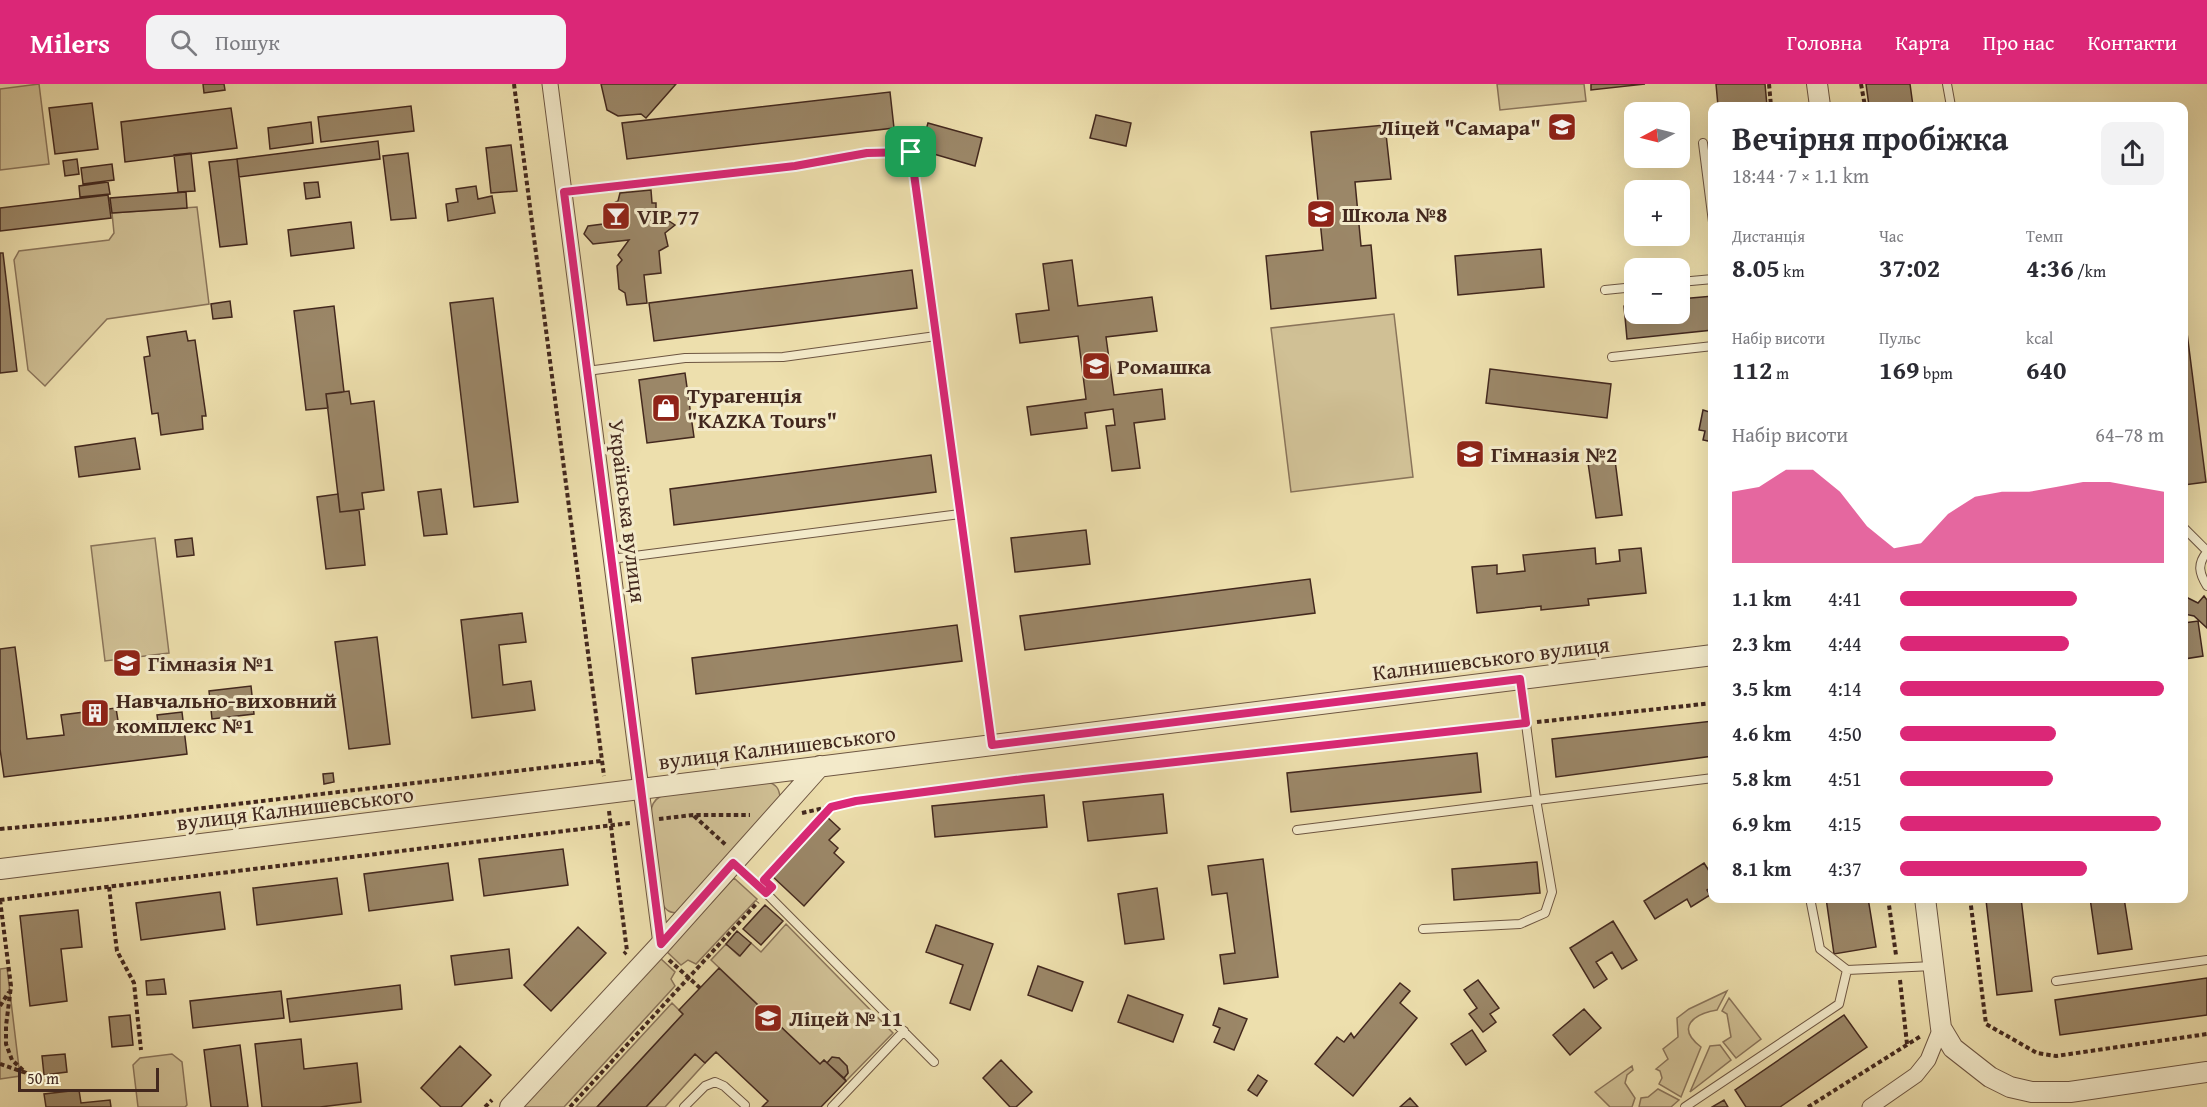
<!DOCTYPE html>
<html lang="uk">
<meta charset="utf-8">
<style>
body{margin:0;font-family:"Gentium Book Plus",serif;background:#f2f2f3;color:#2b2b33;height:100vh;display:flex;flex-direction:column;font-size:22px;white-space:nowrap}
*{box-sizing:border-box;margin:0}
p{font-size:20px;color:#7c7c81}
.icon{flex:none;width:33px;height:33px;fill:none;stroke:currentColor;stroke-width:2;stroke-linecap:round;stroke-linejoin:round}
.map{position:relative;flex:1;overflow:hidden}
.details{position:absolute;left:1708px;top:18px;width:480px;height:801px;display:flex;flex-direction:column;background:#fff;border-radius:12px;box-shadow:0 6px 24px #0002}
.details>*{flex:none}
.needle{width:39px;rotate:263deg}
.fabs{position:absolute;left:1624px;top:18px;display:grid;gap:12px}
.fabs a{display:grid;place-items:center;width:66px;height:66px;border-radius:12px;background:#fff;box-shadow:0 6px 24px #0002;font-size:30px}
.scale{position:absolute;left:18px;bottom:15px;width:141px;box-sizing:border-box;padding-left:6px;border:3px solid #43281e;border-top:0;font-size:16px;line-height:21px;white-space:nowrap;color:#43281e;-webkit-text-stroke:4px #f3eaca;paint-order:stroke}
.pin{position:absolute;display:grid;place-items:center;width:51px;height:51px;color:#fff;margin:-26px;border-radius:12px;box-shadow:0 3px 9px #0006}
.round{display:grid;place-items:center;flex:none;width:63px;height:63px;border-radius:12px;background:#f2f2f3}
.headline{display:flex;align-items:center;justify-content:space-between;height:102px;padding:0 24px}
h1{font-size:33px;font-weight:600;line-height:45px}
.stats{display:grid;grid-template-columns:repeat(3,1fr);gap:9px;height:102px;padding:6px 24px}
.stats div{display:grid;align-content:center}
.stats b{font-size:26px;font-weight:600}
.stats small{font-size:16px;font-weight:400}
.stats p{font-size:16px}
.chart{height:168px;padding:12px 24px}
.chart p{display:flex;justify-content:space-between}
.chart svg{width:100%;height:108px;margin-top:6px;fill:#db2777;opacity:.7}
ul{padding:0 24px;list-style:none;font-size:20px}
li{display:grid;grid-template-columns:96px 72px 1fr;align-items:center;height:45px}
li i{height:15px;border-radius:8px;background:#db2777}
header{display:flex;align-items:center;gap:36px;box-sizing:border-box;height:84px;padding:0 30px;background:#db2777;color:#fff}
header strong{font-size:28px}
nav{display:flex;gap:33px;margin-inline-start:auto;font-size:21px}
.search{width:420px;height:54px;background:#f2f2f3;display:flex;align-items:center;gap:15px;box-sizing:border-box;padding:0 21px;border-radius:12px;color:#7c7c81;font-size:22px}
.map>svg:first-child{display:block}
.green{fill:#d0c095;stroke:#8a745a;stroke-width:1.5}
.building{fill:#9b8768;stroke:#43281e;stroke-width:1.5}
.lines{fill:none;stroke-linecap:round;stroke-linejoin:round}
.service-casing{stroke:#6e5642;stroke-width:10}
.minor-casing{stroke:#6e5642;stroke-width:17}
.tertiary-casing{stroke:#6e5642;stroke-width:22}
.path{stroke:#43281e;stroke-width:4;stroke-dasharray:4.5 3;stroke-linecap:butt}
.service{stroke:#f3eaca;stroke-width:8}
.minor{stroke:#f3eaca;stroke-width:15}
.tertiary{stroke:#f3eaca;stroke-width:20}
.route-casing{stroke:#fff;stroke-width:12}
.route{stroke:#db2777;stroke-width:8}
.labels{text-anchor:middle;stroke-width:6;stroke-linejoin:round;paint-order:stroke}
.poi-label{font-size:22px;font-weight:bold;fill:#43281e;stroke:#f3eaca;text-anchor:start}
.street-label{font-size:22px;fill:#43281e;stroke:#f3eaca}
</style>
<header>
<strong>Milers</strong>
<div class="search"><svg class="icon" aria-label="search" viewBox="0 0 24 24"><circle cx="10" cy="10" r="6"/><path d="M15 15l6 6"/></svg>Пошук</div>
<nav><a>Головна</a><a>Карта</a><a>Про нас</a><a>Контакти</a></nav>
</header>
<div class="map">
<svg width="2207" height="1023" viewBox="0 0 2207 1023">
<rect width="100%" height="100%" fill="#eddfad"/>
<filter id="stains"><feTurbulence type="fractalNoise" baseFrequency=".00333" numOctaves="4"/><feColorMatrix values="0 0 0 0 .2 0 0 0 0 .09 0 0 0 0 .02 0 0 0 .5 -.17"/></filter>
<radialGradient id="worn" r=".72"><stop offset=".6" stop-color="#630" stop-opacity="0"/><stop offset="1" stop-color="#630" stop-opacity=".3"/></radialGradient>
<path class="green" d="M39,0L49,80L0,86V5Z
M1497,0H1584L1586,17L1500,26Z
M197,123L209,220L107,235L45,302L28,286L14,176L19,167L109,156L114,149L112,129Z
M1394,230L1413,393L1291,408L1271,244Z
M155,454L169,569L105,577L91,462Z
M767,698C776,700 779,704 780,713L679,829C670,829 666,827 662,819L651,729C651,721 654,716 661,712Z
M734,794L757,815L696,880L688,876L681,881L666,867Z
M786,840L893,949L846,997L844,994L848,989L847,982L839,974L827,979L824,976L820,980L711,876L726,860L739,872L751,859L761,868Z
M660,874L675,888L671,895L675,902L564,1023H526L524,1021Z
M7,884L20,992L0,995V885Z
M1727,907L1717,926C1694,930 1675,943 1701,963L1681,1013L1659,1000L1662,994L1660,987L1656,985L1668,975L1663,965L1678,953L1677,934L1689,925Z
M1729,914L1761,955L1736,974L1723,958L1731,953L1727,930L1722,927Z
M672,919L683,930L597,1023H576Z
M1720,961L1731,976L1690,1008L1710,962Z
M172,970L182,978L187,1021L185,1023H138L133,981L140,974Z
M695,970L705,979L665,1023H646Z
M1632,982L1633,986L1627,991L1625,999L1635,1014L1632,1023H1610L1595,1008Z
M1658,1005L1679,1016L1671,1023H1639L1641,1014L1648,1013Z"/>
<path class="building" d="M203,0H224L225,6L204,9Z
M601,0H676L646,34L641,30L618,32L607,26Z
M1591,0H1645L1591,6Z
M1716,0H1765L1767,22H1718Z
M1866,0H1910L1913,22H1869Z
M890,8L894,44L627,75L622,39Z
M92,19L98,65L55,70L49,24Z
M411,22L414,47L321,58L318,33Z
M231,24L237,64L125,78L121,38Z
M1096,31L1131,39L1126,62L1090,54Z
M311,38L313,59L270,65L268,44Z
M928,39L982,54L975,82L920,66Z
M1385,41L1391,95L1355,98L1361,162L1371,161L1376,214L1271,225L1266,172L1323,166L1311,48Z
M378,57L380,75L239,93L237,75Z
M511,61L517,107L491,109L486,64Z
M191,69L195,107L178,108L174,71Z
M408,69L416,134L391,136L383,72Z
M77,75L79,90L65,92L63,77Z
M237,75L247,160L220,163L209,78Z
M112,80L114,96L83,100L81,84Z
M108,98L110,110L80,113L79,102Z
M318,98L320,113L306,115L304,99Z
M476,102L478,115L492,112L495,129L448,137L446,120L458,118L456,105Z
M651,106L652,119H656V127H661L663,133L675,141L665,149L668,162L659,167L661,189L644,191L647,219L627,221L625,209L619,205L617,182L622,176L618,171L629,156L593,160L584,150L588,142L626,137L615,130L614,119L618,117L620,109Z
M186,108L187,124L112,129L110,114Z
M108,111L111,134L0,147V124Z
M351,138L354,164L291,172L288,146Z
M1541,165L1544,203L1458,211L1455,172Z
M0,169H3L17,287L0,289Z
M1072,176L1078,222L1152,213L1157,247L1106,253L1114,311L1162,305L1165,335L1134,339L1140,384L1112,387L1106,342L1115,341L1113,325L1085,329L1087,344L1031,351L1027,323L1086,315L1078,252L1020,259L1016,230L1049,226L1043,180Z
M912,186L917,224L654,257L649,219Z
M1713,212V246L1627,255L1624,222L1635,220V230H1680V215Z
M493,214L518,418L474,423L450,219Z
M230,217L232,233L213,235L211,220Z
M334,222L344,308L326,310L328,324L306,326L294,227Z
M2184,225L2206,398L2184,401Z
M186,247L188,257L195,256L206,332H202L203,345L161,351L158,329L152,330L144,273L150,272L147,253Z
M1490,285L1611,300L1607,334L1486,319Z
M685,289L694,353L647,359L639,296Z
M349,307L351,320L374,317L384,406L362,409L364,425L340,428L326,310Z
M1703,326L1713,329V358L1703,356L1705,347L1699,346Z
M135,354L140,385L79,393L75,363Z
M1614,368L1622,431L1596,434L1587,372Z
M931,371L936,408L674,441L670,405Z
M441,405L447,450L424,452L418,408Z
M338,410L340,428L359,426L365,481L326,485L317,413Z
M1086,446L1090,480L1015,488L1011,454Z
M192,454L194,471L177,473L175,456Z
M1595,464L1596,480L1620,477L1619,466L1641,464L1646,509L1588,515L1589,521L1541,526V522L1477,529L1472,483L1497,481V490L1525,487L1523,471Z
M1310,495L1315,529L1025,566L1020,532Z
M2184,512L2198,519L2204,512L2207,516V544L2194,532L2184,530Z
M522,529L526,558L499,561L503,601L531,597L535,626L472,634L461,536Z
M2198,537L2203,572L2184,575V539Z
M957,541L962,577L696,610L692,574Z
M377,553L390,660L349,665L335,558Z
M15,563L27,655L64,651L61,631L116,624L119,643L158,638L157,631L182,628L187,670L4,693L0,665V565Z
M251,602L254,630L212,635L209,607Z
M1713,637V672L1556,693L1552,655Z
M1477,669L1481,708L1291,728L1287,689Z
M333,689L334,698L324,700L323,690Z
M1163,710L1167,749L1088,757L1083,718Z
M1044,711L1047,743L935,753L932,722Z
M826,732L840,745L829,756L838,764L834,769L844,778L804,822L771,791Z
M563,765L568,801L484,812L479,775Z
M1263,775L1278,893L1224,900L1220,871L1235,869L1227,809L1212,811L1208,782Z
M1537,778L1540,809L1454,816L1452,785Z
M448,779L453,816L369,827L364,790Z
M1704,779L1713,793V802L1707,806L1710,811L1691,823L1687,815L1655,835L1644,817Z
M337,794L342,830L257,841L253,804Z
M1157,804L1164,855L1125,860L1118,810Z
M220,808L225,845L141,856L136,819Z
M1826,814H1868L1876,863L1834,870Z
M1996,814H2021L2032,907L1997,911L1986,816Z
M2090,814H2124L2132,865L2098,870Z
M765,821L783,837L761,861L743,845Z
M78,826L82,863L61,865L67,917L30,922L20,832Z
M1613,837L1637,876L1622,885L1612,868L1596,878L1607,895L1594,904L1570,864Z
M936,841L993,860L970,926L950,919L963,881L926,868Z
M578,843L606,869L551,927L524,901Z
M737,847L751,859L740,872L726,860Z
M509,865L512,894L455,901L451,872Z
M1038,882L1083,898L1072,927L1028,911Z
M719,884L820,980L824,976L827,979L832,973L839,974L847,982L848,989L844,994L846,997L821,1023H762L768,1017L716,968L705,979L695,970L646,1023H597L683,930L679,926Z
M719,884L820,980L824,976L846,997L821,1023H764L763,1022L768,1017L716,968L705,979L695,970L646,1023H597L683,930L679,926Z
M2207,894V931L2060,951L2055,916Z
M164,895L166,910L147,911L146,897Z
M1478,896L1499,924L1490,930L1496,938L1483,948L1469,930L1477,924L1464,906Z
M1400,899L1410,907L1400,919L1417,934L1353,1012L1315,980L1337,953L1344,958L1351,949L1354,954Z
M400,901L402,925L290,938L287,915Z
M281,907L284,934L193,944L190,917Z
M1128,911L1183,931L1173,958L1118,938Z
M1219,924L1247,935L1234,966L1214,958L1220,944L1213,941Z
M1584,925L1601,944L1570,971L1553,951Z
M130,931L133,961L112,963L109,933Z
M1844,931L1867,963L1780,1023H1746L1735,1006Z
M1472,946L1486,967L1466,981L1451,960Z
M301,955L304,985L357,979L361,1018L320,1023H262L255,960Z
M240,961L248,1023H211L204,966Z
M460,962L491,991L461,1023H441L421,1004Z
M65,970L67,988L44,991L42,972Z
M832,973L839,974L847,982L848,989L844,994L827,979Z
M1001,976L1032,1008L1016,1023H1010L983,994Z
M1258,991L1267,997L1257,1012L1248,1006Z
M79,1006L81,1019L110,1016L111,1023H46L44,1010Z
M1410,1014L1418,1023H1400Z
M1724,1016L1728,1023H1712Z"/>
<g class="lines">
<g class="service-casing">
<path id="service" d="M1947,0L1951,22
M1703,59L1713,138
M564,108L795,82L867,69L911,68L992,659
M1680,198L1713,195
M1605,206L1635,203
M1612,273L1713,262
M587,287L685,274L783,273L936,252
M2184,444L2207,467
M2207,468C2197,480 2199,489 2207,502
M611,475L960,430
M1297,746L1713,694
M735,781L766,809L934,978
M1810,814L1820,865L1847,886L1933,882
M1423,845L1520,840L1545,829L1552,808L1536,715L1520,595
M2056,897L2207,876
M684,1023L705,1002L715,998L724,1002L745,1021
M832,1023L904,947
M1685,1023L1839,920L1847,886"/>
</g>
<g class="minor-casing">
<path id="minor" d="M550,0L661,860
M1870,1023L1916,991L1928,976L1941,944"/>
</g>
<g class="tertiary-casing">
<path id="tertiary" d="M1817,0L1820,22
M0,785L1713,571
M1925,814L1941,944L1953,964L1990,993L2010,1003L2032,1008H2070L2207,988
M510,1023L661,860L820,682"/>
</g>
<path class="path" d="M514,0L604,692
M1769,0L1771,22
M1861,0L1865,22
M1537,638L1713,619
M609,727L627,867L624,870
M802,729L856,717L1023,695L1515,640
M694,732L726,761
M659,735L693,731H750
M0,745L110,735L601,677
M767,793L831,723
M109,803L117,867L134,899L141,966
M1888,814L1896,871
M1970,814L1986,940L2037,969L2056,972L2207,950
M0,816L630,739
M0,816L11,902L6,942V960L12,976L26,989
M669,876L700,904
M1900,896L1907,960
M0,922L9,908
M0,980L44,995
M485,1023L492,1016
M570,1023L758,818
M1808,1023L1921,952"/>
<use href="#service" class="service"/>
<use href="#minor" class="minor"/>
<use href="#tertiary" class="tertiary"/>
</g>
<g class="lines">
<g class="route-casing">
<path id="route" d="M911,68L992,661L1520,595L1526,639L1023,695L856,717L831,723L764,796L772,803L766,809L733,779L661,860L564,108L795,82L867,69Z"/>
</g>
<use href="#route" class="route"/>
</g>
<defs>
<g id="school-square" transform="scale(1.5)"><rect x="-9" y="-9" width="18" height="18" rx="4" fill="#8f2418" stroke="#f3eaca"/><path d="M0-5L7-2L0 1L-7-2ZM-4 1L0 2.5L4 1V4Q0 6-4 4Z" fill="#fff"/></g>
<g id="bar-square" transform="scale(1.5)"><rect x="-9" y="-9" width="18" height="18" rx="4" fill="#8f2418" stroke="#f3eaca"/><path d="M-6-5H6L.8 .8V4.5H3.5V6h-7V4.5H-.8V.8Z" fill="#fff"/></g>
<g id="shop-square" transform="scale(1.5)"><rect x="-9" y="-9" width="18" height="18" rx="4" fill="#8f2418" stroke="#f3eaca"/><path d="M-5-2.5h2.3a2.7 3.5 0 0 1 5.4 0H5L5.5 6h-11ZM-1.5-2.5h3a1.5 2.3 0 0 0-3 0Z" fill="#fff"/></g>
<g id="building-square" transform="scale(1.5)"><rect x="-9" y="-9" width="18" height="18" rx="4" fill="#8f2418" stroke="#f3eaca"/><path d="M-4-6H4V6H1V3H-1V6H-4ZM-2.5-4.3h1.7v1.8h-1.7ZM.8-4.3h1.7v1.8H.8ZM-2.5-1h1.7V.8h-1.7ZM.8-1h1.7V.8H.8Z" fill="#fff"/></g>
</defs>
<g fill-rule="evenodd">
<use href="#school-square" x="1562" y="43"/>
<use href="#school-square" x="1321" y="130"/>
<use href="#bar-square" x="616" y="132"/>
<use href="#school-square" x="1096" y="282"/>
<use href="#shop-square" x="666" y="324"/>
<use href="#school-square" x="1470" y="370"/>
<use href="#school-square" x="127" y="579"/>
<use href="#building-square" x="95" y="629"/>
<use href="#school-square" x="768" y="934"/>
</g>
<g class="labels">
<g class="poi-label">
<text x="1541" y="51" text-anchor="end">Ліцей "Самара"</text>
<text x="1342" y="138">Школа №8</text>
<text x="637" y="140">VIP 77</text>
<text x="1117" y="290">Ромашка</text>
<text x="687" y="319">Турагенція<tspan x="687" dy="25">"KAZKA Tours"</tspan></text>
<text x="1491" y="378">Гімназія №2</text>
<text x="148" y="587">Гімназія №1</text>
<text x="116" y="624">Навчально-виховний<tspan x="116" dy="25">комплекс №1</tspan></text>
<text x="789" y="942">Ліцей № 11</text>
</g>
<g class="street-label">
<text transform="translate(628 427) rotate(83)" y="8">Українська вулиця</text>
<text transform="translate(1491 574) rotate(-7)" y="8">Калнишевського вулиця</text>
<text transform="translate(777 663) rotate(-7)" y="8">вулиця Калнишевського</text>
<text transform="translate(295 724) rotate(-7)" y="8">вулиця Калнишевського</text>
</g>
</g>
<rect width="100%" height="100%" filter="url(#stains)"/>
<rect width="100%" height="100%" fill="url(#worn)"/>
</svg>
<div class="fabs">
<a><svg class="needle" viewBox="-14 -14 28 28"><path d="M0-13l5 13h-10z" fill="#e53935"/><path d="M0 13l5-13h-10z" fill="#7c7c81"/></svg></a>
<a>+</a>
<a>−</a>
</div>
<div class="scale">50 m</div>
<div class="pin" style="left:911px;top:68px;background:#1e9e55"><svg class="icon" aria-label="arrive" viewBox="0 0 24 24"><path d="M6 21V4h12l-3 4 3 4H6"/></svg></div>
<section class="details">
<div class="headline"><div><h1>Вечірня пробіжка</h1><p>18:44 · 7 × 1.1 km</p></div><a class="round"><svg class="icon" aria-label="share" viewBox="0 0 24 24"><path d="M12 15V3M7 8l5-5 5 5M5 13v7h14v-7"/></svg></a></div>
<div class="stats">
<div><p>Дистанція</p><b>8.05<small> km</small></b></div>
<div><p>Час</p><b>37:02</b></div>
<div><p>Темп</p><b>4:36<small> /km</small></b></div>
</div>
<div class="stats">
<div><p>Набір висоти</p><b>112<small> m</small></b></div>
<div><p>Пульс</p><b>169<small> bpm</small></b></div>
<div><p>kcal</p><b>640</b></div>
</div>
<div class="chart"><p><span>Набір висоти</span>64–78 m</p>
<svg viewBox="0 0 160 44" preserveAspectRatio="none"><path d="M0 44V15L10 13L20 6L30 6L40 15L50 29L60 38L70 36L80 24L90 17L100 15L110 15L120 13L130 11L140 11L150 13L160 15V44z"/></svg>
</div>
<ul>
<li><b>1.1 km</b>4:41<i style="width:67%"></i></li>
<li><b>2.3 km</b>4:44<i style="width:64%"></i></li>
<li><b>3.5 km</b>4:14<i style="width:100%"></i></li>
<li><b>4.6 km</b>4:50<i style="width:59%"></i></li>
<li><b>5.8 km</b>4:51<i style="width:58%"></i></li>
<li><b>6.9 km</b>4:15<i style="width:99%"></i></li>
<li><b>8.1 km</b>4:37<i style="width:71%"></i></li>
</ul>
</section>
</div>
